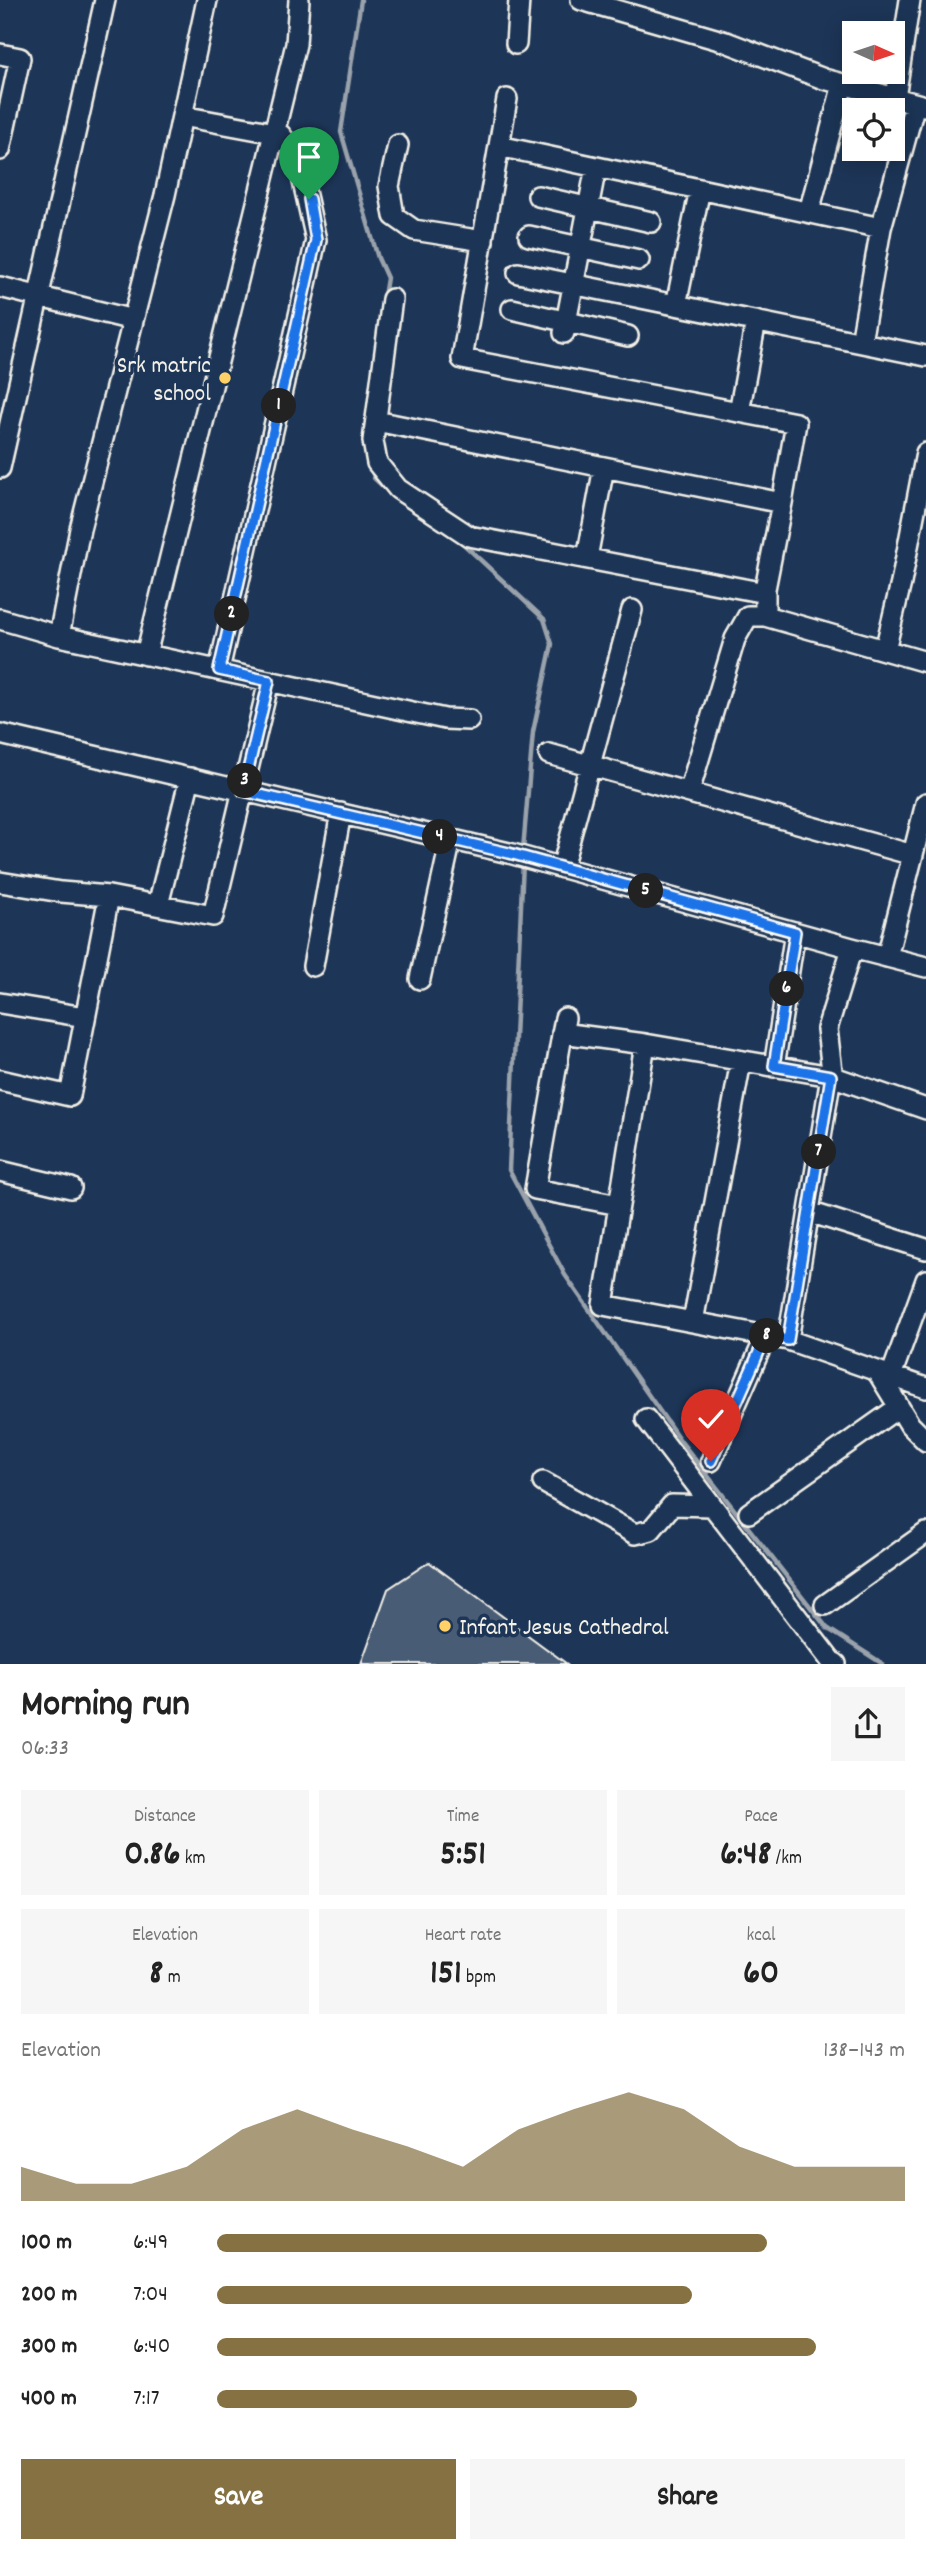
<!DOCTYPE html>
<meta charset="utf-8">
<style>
body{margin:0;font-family:Dekko,sans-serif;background:#f6f6f6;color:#222;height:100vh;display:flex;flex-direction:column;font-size:26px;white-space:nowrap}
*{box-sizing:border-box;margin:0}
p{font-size:23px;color:#767676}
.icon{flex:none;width:38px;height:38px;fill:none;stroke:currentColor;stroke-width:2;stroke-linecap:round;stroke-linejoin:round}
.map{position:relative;height:1664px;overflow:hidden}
.drawer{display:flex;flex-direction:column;background:#fff;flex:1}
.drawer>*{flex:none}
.needle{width:46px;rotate:93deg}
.buttons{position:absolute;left:842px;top:21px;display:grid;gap:14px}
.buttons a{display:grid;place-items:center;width:63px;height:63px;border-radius:0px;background:#fff;box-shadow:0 4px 18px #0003;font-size:35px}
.pin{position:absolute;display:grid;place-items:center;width:60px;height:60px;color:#fff;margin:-72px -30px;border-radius:50% 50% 50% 0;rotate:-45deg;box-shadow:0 0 7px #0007}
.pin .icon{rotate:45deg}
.km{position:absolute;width:35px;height:35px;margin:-18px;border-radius:50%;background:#222;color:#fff;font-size:19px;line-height:35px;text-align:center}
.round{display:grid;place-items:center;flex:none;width:74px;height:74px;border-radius:0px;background:#f6f6f6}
.summary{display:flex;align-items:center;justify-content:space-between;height:119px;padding:0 21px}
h1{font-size:38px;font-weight:700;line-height:52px}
.stats{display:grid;grid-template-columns:repeat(3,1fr);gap:10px;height:119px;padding:7px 21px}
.stats div{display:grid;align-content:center;border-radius:0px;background:#f6f6f6;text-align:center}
.stats b{font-size:35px;font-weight:700}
.stats small{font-size:19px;font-weight:400}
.stats p{font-size:19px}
.chart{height:196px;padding:14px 21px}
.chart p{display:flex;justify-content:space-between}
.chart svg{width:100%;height:126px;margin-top:7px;fill:#857141;opacity:.7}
.action{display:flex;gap:14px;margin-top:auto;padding:14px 21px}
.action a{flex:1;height:80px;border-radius:0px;background:#857141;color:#fff;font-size:28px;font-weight:700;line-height:80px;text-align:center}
.action a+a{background:#f6f6f6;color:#222}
ul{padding:0 21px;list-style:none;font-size:23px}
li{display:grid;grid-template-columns:112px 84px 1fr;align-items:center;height:52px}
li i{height:18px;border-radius:9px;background:#857141}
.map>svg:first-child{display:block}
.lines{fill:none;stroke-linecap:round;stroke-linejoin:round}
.stream{stroke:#9aa2ab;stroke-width:4.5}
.building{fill:#485b74;stroke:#f4f1e8;stroke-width:2}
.minor-casing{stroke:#f4f1e8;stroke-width:24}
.minor{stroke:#1d3557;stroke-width:19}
.route-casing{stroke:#fff;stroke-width:14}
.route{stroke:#1a73e8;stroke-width:9}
.poi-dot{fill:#ffd166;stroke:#1d3557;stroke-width:2.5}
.labels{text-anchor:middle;stroke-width:7;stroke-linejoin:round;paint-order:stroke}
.poi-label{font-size:24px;fill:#f4f1e8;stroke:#1d3557;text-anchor:end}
</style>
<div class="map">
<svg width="926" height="1664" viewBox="0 0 926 1664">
<rect width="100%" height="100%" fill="#1d3557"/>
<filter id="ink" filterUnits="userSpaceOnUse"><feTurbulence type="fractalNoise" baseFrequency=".0143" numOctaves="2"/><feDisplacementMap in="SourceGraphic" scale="14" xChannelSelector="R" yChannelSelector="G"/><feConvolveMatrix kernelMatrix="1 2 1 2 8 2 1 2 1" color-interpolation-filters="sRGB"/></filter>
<g filter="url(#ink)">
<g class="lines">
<path class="stream" d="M361,0L341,132L378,258L387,278L384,296
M371,467L374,478L388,491
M397,499L413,510
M458,539L544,619L552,644L533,732L523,850
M523,862L509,1170L565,1275L682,1443L827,1628L883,1664"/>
</g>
<path class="building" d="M429,1562L567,1664H361L388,1589Z"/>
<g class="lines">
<g class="minor-casing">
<path id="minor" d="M581,0L726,42L824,79L925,106
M516,44L519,0
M0,54L20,58L0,150
M895,98L910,0
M182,116L280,134L297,155L316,240L219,670
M398,145L389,186L394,216L414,230L483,241
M499,146L507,99
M538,196L651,222
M809,212L843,84
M529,236L639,260
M518,273L926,356
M0,287L133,320
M392,299L373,441L377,463L398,489L469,536L765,593
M676,305L700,189
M512,309L628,336
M564,333L596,167
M861,342L881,228
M739,412L756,321
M376,421L782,503L765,589V616L926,662
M0,468L105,0
M782,503L796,423L462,359L499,146L881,228L915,104
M587,558L604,467
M0,619L59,636L80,529L165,195L207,0
M59,636L445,719L469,720
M885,650L901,583L926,453
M146,655L296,44L299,0
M0,734L509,853L852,948L926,967
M549,754L913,855
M689,792L735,639L748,616H765
M562,868L632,610
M0,882L61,892L109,896L213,916L269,681
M158,905L190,778
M852,948L827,1029L832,1071L831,1076L788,1340L603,1305L645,1044L831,1076L926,1109
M887,957L926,803
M313,966L341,813
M420,979L451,839
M0,1003L85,1017
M565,1018L535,1189L619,1205
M562,1033L645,1044
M774,1067L795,932
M0,1080L70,1096L109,896
M0,1171L71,1188
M809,1212L926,1249
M693,1322L741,1061
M788,1340L926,1388
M877,1371L910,1425L926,1441
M891,1376L926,1280
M646,1419L831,1661L836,1664
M711,1461L766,1336
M543,1482L635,1534L651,1530L672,1505L712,1506
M749,1513L899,1407
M825,1605L926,1533"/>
</g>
<use href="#minor" class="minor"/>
</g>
</g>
<g class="lines" filter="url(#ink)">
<g class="route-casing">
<path id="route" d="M309,199L316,240L219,670L269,681L243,791L509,853L795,932L774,1066L831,1076L788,1340L766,1336L711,1461"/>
</g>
<use href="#route" class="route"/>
</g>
<g class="poi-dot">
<circle cx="225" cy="378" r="7"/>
<circle cx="445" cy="1626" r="7"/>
</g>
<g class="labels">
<g class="poi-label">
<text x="211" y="372">Srk matric<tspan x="211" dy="28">school</tspan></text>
<text x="459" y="1634" text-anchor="start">Infant Jesus Cathedral</text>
</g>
</g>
</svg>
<div class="buttons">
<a><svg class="needle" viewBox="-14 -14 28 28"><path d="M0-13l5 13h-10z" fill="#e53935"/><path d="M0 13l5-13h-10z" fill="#767676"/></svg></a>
<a><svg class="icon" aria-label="locate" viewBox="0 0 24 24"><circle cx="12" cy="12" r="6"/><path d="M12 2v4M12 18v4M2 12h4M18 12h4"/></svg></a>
</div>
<div class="pin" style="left:309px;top:199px;background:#1e9e55"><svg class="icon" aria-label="arrive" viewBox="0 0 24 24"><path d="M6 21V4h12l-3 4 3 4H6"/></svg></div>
<div class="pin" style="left:711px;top:1461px;background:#d93025"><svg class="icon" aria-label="check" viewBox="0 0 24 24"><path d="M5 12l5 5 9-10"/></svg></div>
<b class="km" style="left:279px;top:406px">1</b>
<b class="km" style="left:232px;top:614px">2</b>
<b class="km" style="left:245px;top:781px">3</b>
<b class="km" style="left:440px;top:837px">4</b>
<b class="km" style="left:646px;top:891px">5</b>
<b class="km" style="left:787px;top:989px">6</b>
<b class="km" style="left:819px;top:1152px">7</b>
<b class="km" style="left:767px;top:1336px">8</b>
</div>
<section class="drawer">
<div class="summary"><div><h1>Morning run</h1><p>06:33</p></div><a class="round"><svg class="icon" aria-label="share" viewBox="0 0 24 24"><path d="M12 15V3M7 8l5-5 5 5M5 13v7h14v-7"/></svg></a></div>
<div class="stats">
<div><p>Distance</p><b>0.86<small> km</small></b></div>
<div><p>Time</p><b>5:51</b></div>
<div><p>Pace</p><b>6:48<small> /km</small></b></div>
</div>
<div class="stats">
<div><p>Elevation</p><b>8<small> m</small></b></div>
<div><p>Heart rate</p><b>151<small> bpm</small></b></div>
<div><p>kcal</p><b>60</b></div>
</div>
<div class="chart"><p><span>Elevation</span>138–143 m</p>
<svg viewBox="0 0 160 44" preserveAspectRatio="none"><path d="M0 44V32L10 38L20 38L30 32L40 19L50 12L60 19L70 25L80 32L90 19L100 12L110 6L120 12L130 25L140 32L150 32L160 32V44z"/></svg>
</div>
<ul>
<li><b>100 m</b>6:49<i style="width:80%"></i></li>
<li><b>200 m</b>7:04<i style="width:69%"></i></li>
<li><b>300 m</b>6:40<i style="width:87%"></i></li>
<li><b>400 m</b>7:17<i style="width:61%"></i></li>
</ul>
<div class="action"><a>Save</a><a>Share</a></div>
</section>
